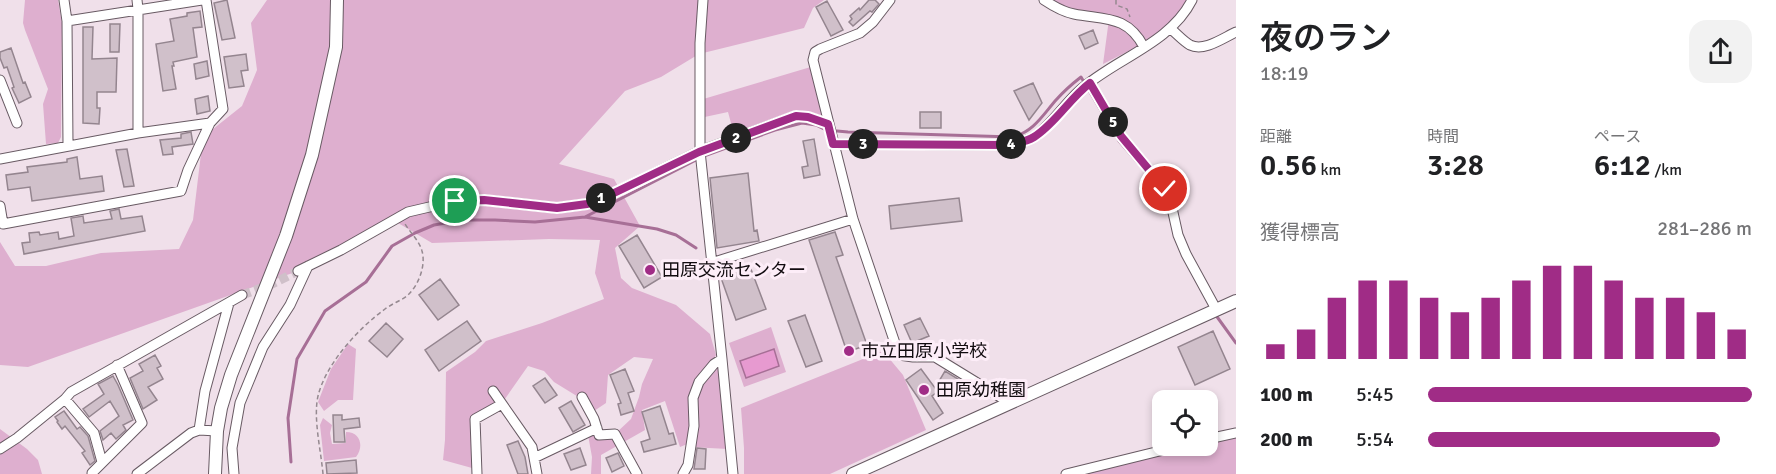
<!DOCTYPE html>
<html lang="ja">
<meta charset="utf-8">
<style>
body{margin:0;font-family:Signika,"Noto Sans JP",sans-serif;background:#f2f2f2;color:#202124;height:100vh;display:flex;flex-direction:column;font-size:22px;white-space:nowrap}
*{box-sizing:border-box;margin:0}
p{font-size:20px;color:#757577}
.icon{flex:none;width:33px;height:33px;fill:none;stroke:currentColor;stroke-width:2;stroke-linecap:round;stroke-linejoin:round}
.map{position:relative;flex:1;overflow:hidden}
.side{display:flex;flex-direction:column;background:#fff;width:540px}
.side>*{flex:none}
.buttons{position:absolute;left:1152px;top:390px;display:grid;gap:12px}
.buttons a{display:grid;place-items:center;width:66px;height:66px;border-radius:12px;background:#fff;box-shadow:0 3px 9px #0003;font-size:30px}
.pin{position:absolute;display:grid;place-items:center;width:51px;height:51px;color:#fff;margin:-26px;border:3px solid #fff;border-radius:50%;box-shadow:0 2px 6px #0007}
.km{position:absolute;width:30px;height:30px;margin:-15px;border-radius:50%;background:#222;color:#fff;font-size:16px;line-height:30px;text-align:center}
.round{display:grid;place-items:center;flex:none;width:63px;height:63px;border-radius:18px;background:#f2f2f2}
.overview{display:flex;align-items:center;justify-content:space-between;height:102px;padding:0 24px}
h1{font-size:33px;font-weight:600;line-height:45px}
.figures{display:grid;grid-template-columns:repeat(3,1fr);gap:9px;height:102px;padding:6px 24px}
.figures div{display:grid;align-content:center}
.figures b{font-size:30px;font-weight:600}
.figures small{font-size:16px;font-weight:400}
.figures p{font-size:16px}
.chart{height:168px;padding:12px 24px}
.chart p{display:flex;justify-content:space-between}
.chart svg{width:100%;height:108px;margin-top:6px;stroke:#a02c86;stroke-width:6}
ul{padding:0 24px;list-style:none;font-size:20px}
li{display:grid;grid-template-columns:96px 72px 1fr;align-items:center;height:45px}
li i{height:15px;border-radius:8px;background:#a02c86}
main{display:flex;flex:1;min-height:0}
.map>svg:first-child{display:block}
.green{fill:#deafcf}
.water{fill:#e79ad0;stroke:#a76f96;stroke-width:1.5}
.lines{fill:none;stroke-linecap:round;stroke-linejoin:round}
.stream{stroke:#a76f96;stroke-width:3}
.building{fill:#d0c0ca;stroke:#94858f;stroke-width:1.5}
.minor-tunnel{stroke:#cfc0c9;stroke-width:9;stroke-dasharray:9 4.5;stroke-linecap:butt}
.minor-casing{stroke:#685a63;stroke-width:11}
.tertiary-casing{stroke:#685a63;stroke-width:14}
.path{stroke:#958990;stroke-width:1.5;stroke-dasharray:4.5 3;stroke-linecap:butt}
.minor{stroke:#fff;stroke-width:9}
.tertiary{stroke:#fff;stroke-width:12}
.route-casing{stroke:#fff;stroke-width:12}
.route{stroke:#a02c86;stroke-width:8}
.poi-dot{fill:#a02c86;stroke:#fdedf8;stroke-width:2}
.labels{text-anchor:middle;stroke-width:6;stroke-linejoin:round;paint-order:stroke}
.poi-label{font-size:18px;fill:#110b0f;stroke:#fdedf8;text-anchor:start}
</style>
<main>
<div class="map">
<svg width="1236" height="474" viewBox="0 0 1236 474">
<rect width="100%" height="100%" fill="#f0e0ea"/>
<path class="green" d="M25,0H58L62,23L61,137L58,143L46,144L43,104L48,89L25,30L23,23Z
M267,0H824L813,8L804,28L699,54L661,77L625,91L559,164L614,179L640,226L615,248L621,278L632,288L676,305L710,334L716,355L700,384L718,368L728,449L690,447V443L680,447L665,401L642,410L645,430L601,455V474H591L592,457L588,435L597,428L599,435L615,434L631,419L639,397L642,384L653,359L634,357L608,375L606,403L591,413L580,398L554,382L544,371L528,366L500,406L475,420L477,461L472,468L443,460L445,440L446,372L475,352L486,341L542,323L604,299L595,273L600,240L549,239L432,243L393,220L298,271L28,367L0,365V242L15,266H46L101,253L179,249L193,220L203,137L242,106L257,70L251,23Z
M1051,0H1192L1168,31L1103,64L1109,19L1064,11Z
M814,66L824,122L800,116L735,138L728,112L700,118V100Z
M771,327L786,372L744,387L729,343Z
M348,344L356,349L353,400H338L324,411L318,402L331,369Z
M883,351L903,375L926,430L830,474H744V448L741,408Z
M323,418L332,425L330,433L332,444L346,443V432C361,432 364,447 356,457L324,461L320,425Z
M0,429L27,449L38,460L42,474H0Z
M1236,435V474H1072L1193,446H1208V442Z"/>
<path class="water" d="M774,349L779,366L746,378L740,361Z"/>
<g class="lines">
<path class="stream" d="M704,156L775,130L802,123L816,125L826,130L848,132L1013,137C1034,131 1042,116 1056,100C1064,91 1072,84 1081,77L1119,141L1138,163
M585,217L698,159
M1215,314L1236,343
M291,462L288,418L297,359L325,311L366,282L392,246L415,233L434,225L463,220H495L535,222L585,217L657,229L676,235L696,248"/>
</g>
<path class="building" d="M227,0L235,38L222,40L214,3Z
M869,0H875L879,4L872,12L870,11L853,26L849,22L852,19L850,16L859,8L860,10Z
M827,1L843,30L831,36L816,7Z
M200,11L202,27L193,28L197,57L173,62L174,66H172L176,89L163,91L156,44L174,41L170,19L187,16V13Z
M110,24H120L119,52H110Z
M83,27H93L92,59L117,58L116,92H97V108H100L99,124L83,123Z
M1093,30L1098,43L1085,49L1079,36Z
M11,48L23,83L25,82L31,97L19,103L12,88L14,87L7,67L4,68L0,58V52Z
M246,54L248,70L241,71L244,86L229,88L224,57Z
M207,61L209,76L196,79L194,64Z
M1033,83L1042,103L1029,120L1014,91Z
M208,96L210,111L197,114L195,99Z
M920,112H941V128H920Z
M191,132L193,144L172,147L173,154L163,155L160,140L181,138V134Z
M814,139L820,175L804,178L802,167L808,166L803,141Z
M127,149L134,186L124,187L116,150Z
M77,157L80,179L102,176L104,191L32,201L30,187L8,190L6,175L28,172L27,167L67,162V159Z
M748,173L754,231L757,230L759,241L717,248L710,178Z
M959,198L962,221L891,229L889,206Z
M119,209L121,219L142,216L145,231L24,254L22,243L30,242L29,233L39,232L40,235L58,232L59,239L74,236L71,218L83,216L84,223L112,219L110,211Z
M835,232L843,255L836,257L867,345L847,352L809,240Z
M637,235L662,277L644,288L619,246Z
M749,264L766,309L736,320L720,275Z
M440,279L459,305L438,320L419,295Z
M805,315L822,361L806,367L788,321Z
M920,318L929,336L912,343L904,325Z
M467,321L481,341L439,371L425,350Z
M386,323L403,339L387,357L369,341Z
M1213,331L1230,369L1195,385L1178,347Z
M155,355L161,366L157,368L163,379L148,387L157,400L143,409L130,378L143,371L139,364Z
M625,369L634,391L628,393L634,411L621,415L618,404L621,403L610,375Z
M921,369L935,388L945,371L971,387L965,396L947,385L932,396L943,413L933,420L906,380Z
M113,376L118,385L133,420L123,425L126,430L116,439L111,433L103,440L100,431L119,416L110,401L89,417L83,409L104,394L98,384Z
M545,378L557,395L545,403L533,386Z
M571,401L585,425L573,432L559,408Z
M660,406L669,434L673,433L676,444L644,452L641,442L650,439L642,412Z
M64,411L77,429L80,427L88,436L95,461L90,465L82,453L85,451L65,426L62,429L57,422L58,421L55,417Z
M333,415H342V420L359,418L360,427L344,429L345,442H334Z
M518,441L525,457L528,474H518L507,445Z
M580,448L586,465L571,470L564,454Z
M697,448L706,449L705,469H694Z
M618,453L624,466L612,472L606,458Z
M356,460L357,473L327,474L326,463Z"/>
<g class="lines">
<path class="minor-tunnel" d="M242,295L272,284L298,271"/>
<g class="minor-casing">
<path id="minor" d="M64,0L67,21L68,145
M137,0L138,9V133
M703,0L700,43V151L722,359L733,474
M890,0L873,22L860,33L820,49L815,52L813,60L853,219L899,355L913,357H935L1010,403
M1044,0C1053,6 1063,12 1074,14C1105,20 1127,15 1144,47
M67,21L202,0
M1171,29C1177,34 1183,41 1190,45C1204,52 1223,38 1236,32
M0,80L17,123
M1090,83L1121,136L1165,189L1170,199L1178,235L1186,254L1216,309
M833,144L1007,145C1017,143 1028,141 1037,135C1053,122 1064,105 1079,91C1114,59 1170,44 1192,0
M0,159L138,133L210,123
M0,206L3,224L181,191L188,170L210,123L223,109L206,0
M711,263L853,219
M298,271L341,250L408,212L455,201L484,200L557,208L587,204L614,193L700,151L796,116L808,117L828,124
M493,391L532,447L537,474
M582,397L594,419L599,435L615,434L637,474
M65,399L94,433L102,462
M199,430L205,391L229,303
M1208,439L1236,433
M0,449L17,438L65,399L71,392L242,295
M534,458L597,428
M93,474L92,473L142,423L117,365
M137,474L191,433L199,430L217,431
M234,474L232,448L240,403L263,347L290,305L308,266
M477,474L475,419L502,404
M683,474L688,465L694,426L693,398L699,382L714,364L722,359
M1066,474L1180,446"/>
</g>
<g class="tertiary-casing">
<path id="tertiary" d="M215,474L217,431L221,408L231,375L286,236L312,155L336,47L337,0
M853,474L1236,301"/>
</g>
<path class="path" d="M1116,0V5L1127,9L1130,17
M323,474C321,451 313,418 318,396C326,363 359,328 385,309C393,303 403,300 409,294C419,284 426,265 422,251C420,242 410,232 405,224"/>
<use href="#minor" class="minor"/>
<use href="#tertiary" class="tertiary"/>
</g>
<g class="lines">
<g class="route-casing">
<path id="route" d="M455,201L484,200L557,208L587,204L614,193L699,152L796,116L808,117L828,124L833,144L1007,145C1016,143 1026,142 1034,137C1055,124 1070,98 1090,83L1121,136L1165,189"/>
</g>
<use href="#route" class="route"/>
</g>
<g class="poi-dot">
<circle cx="650" cy="270" r="6"/>
<circle cx="849" cy="351" r="6"/>
<circle cx="924" cy="390" r="6"/>
</g>
<g class="labels">
<g class="poi-label">
<text x="662" y="276">田原交流センター</text>
<text x="861" y="357">市立田原小学校</text>
<text x="936" y="396">田原幼稚園</text>
</g>
</g>
</svg>
<div class="buttons">
<a><svg class="icon" aria-label="locate" viewBox="0 0 24 24"><circle cx="12" cy="12" r="6"/><path d="M12 2v4M12 18v4M2 12h4M18 12h4"/></svg></a>
</div>
<div class="pin" style="left:455px;top:201px;background:#1e9e55"><svg class="icon" aria-label="arrive" viewBox="0 0 24 24"><path d="M6 21V4h12l-3 4 3 4H6"/></svg></div>
<div class="pin" style="left:1165px;top:189px;background:#d93025"><svg class="icon" aria-label="check" viewBox="0 0 24 24"><path d="M5 12l5 5 9-10"/></svg></div>
<b class="km" style="left:601px;top:198px">1</b>
<b class="km" style="left:736px;top:138px">2</b>
<b class="km" style="left:863px;top:144px">3</b>
<b class="km" style="left:1011px;top:144px">4</b>
<b class="km" style="left:1113px;top:122px">5</b>
</div>
<section class="side">
<div class="overview"><div><h1>夜のラン</h1><p>18:19</p></div><a class="round"><svg class="icon" aria-label="share" viewBox="0 0 24 24"><path d="M12 15V3M7 8l5-5 5 5M5 13v7h14v-7"/></svg></a></div>
<div class="figures">
<div><p>距離</p><b>0.56<small> km</small></b></div>
<div><p>時間</p><b>3:28</b></div>
<div><p>ペース</p><b>6:12<small> /km</small></b></div>
</div>
<div class="chart"><p><span>獲得標高</span>281–286 m</p>
<svg viewBox="0 0 160 44" preserveAspectRatio="none"><path d="M5 44V38M15 44V32M25 44V19M35 44V12M45 44V12M55 44V19M65 44V25M75 44V19M85 44V12M95 44V6M105 44V6M115 44V12M125 44V19M135 44V19M145 44V25M155 44V32"/></svg>
</div>
<ul>
<li><b>100 m</b>5:45<i style="width:100%"></i></li>
<li><b>200 m</b>5:54<i style="width:90%"></i></li>
</ul>
</section>
</main>
